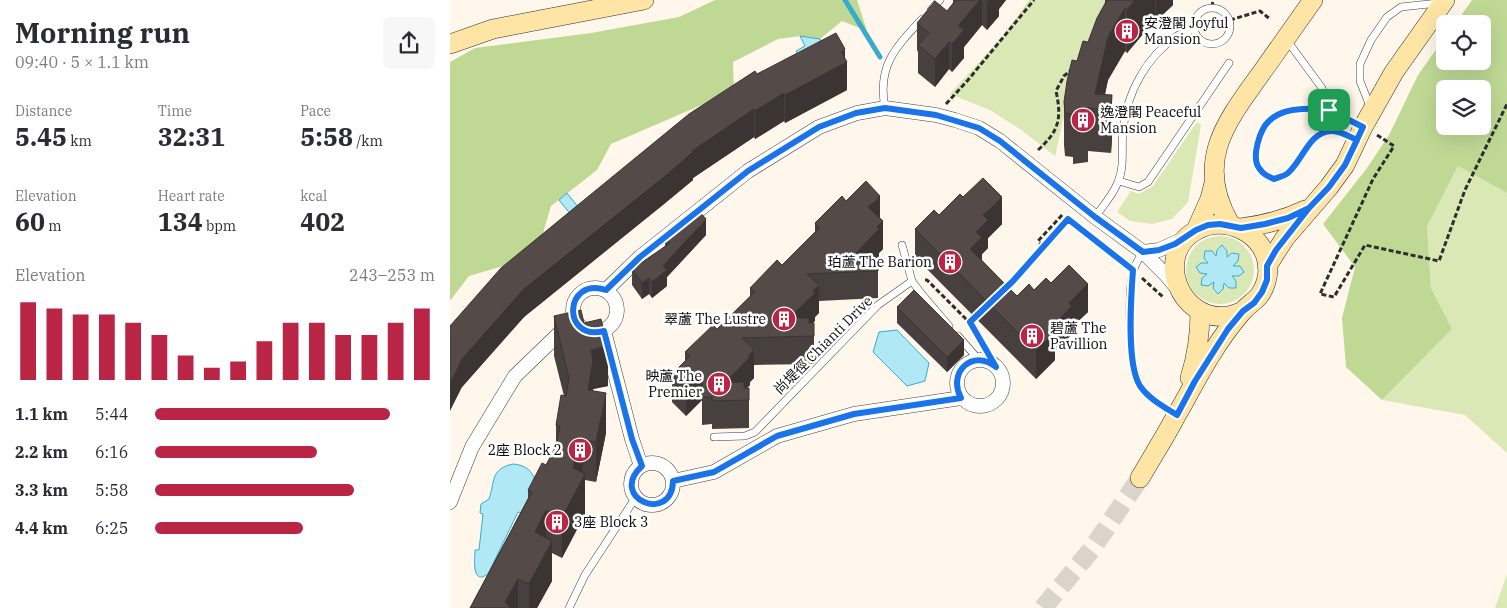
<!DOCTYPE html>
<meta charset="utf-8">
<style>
body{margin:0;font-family:"IBM Plex Serif","Noto Sans TC",serif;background:#f7f7f7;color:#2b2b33;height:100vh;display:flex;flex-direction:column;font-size:19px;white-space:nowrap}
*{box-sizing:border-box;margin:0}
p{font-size:16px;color:#7c7c81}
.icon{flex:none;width:28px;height:28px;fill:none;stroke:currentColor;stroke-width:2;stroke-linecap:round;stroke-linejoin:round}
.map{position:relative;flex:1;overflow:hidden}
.drawer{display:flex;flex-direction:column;background:#fff;width:450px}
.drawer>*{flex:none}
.controls{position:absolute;left:986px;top:15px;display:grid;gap:10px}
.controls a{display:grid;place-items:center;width:55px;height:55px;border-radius:8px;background:#fff;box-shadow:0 5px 20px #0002;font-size:25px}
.pin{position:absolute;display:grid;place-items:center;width:42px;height:42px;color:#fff;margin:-21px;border-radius:10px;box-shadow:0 2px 8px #0006}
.round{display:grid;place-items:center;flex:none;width:52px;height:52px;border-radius:8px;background:#f7f7f7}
.headline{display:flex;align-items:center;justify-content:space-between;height:85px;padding:0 15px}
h1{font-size:28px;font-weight:700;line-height:38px}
.metrics{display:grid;grid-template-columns:repeat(3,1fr);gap:8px;height:85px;padding:5px 15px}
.metrics div{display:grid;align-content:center}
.metrics b{font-size:25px;font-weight:700}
.metrics small{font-size:14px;font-weight:400}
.metrics p{font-size:14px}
.chart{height:140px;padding:10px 15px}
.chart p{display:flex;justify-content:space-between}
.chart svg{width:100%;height:90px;margin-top:5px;stroke:#ba2546;stroke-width:6}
ul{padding:0 15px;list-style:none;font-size:16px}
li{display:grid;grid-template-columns:80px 60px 1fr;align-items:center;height:38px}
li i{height:12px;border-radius:6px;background:#ba2546}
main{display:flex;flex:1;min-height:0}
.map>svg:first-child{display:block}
.green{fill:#d9e8b5}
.forest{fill:#bfd995;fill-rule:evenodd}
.water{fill:#b0e8f5;stroke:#38abcc}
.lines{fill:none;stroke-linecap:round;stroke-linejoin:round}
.stream{stroke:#38abcc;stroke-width:5}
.secondary-tunnel{stroke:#dbd4ca;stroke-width:19;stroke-dasharray:19 9;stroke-linecap:butt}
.lane-casing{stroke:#3f3f3f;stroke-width:8}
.street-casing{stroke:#3f3f3f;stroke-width:15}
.secondary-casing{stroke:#2e2e2e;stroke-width:20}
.path{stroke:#2e2e2e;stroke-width:3;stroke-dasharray:5 2.5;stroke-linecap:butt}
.lane{stroke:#fff;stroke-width:7}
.street{stroke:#fff;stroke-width:14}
.secondary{stroke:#fee5a6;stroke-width:19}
.wall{fill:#48403e}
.shaded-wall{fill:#3b3432}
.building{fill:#544b48;stroke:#3b3432}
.route-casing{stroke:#fff;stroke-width:10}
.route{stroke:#1a73e8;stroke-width:6}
.labels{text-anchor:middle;stroke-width:5;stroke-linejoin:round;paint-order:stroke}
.poi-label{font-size:14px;fill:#0c0c0c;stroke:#fff;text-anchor:start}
.street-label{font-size:14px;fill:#0c0c0c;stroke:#fff}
</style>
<main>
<section class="drawer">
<div class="headline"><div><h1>Morning run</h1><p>09:40 · 5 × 1.1 km</p></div><a class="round"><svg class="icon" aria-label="share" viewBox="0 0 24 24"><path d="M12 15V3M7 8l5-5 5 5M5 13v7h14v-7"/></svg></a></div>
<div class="metrics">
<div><p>Distance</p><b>5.45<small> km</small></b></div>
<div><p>Time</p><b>32:31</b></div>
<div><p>Pace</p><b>5:58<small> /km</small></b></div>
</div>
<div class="metrics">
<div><p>Elevation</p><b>60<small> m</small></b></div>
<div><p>Heart rate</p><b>134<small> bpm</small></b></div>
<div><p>kcal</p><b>402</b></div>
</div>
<div class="chart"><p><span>Elevation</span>243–253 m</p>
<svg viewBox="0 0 160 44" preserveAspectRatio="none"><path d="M5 44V6M15 44V9M25 44V12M35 44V12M45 44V16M55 44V22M65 44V32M75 44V38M85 44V35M95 44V25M105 44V16M115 44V16M125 44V22M135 44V22M145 44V16M155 44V9"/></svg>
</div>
<ul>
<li><b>1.1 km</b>5:44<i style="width:84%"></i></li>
<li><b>2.2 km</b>6:16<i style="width:58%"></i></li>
<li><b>3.3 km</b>5:58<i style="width:71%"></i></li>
<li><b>4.4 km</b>6:25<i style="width:53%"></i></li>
</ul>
</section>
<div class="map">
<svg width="1057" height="608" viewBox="0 0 1057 608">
<rect width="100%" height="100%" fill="#fff7eb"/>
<path class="green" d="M579,0H679L625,84L613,120L605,156L570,129L540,110L500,94L552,37Z
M747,122L751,125L738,202L722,219L702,224L680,221L667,212L681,191L689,194L703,186Z
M1008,166L1057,193V453L1015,415L932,400L1002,329L981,288L977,225Z
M736 270a34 34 0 1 1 68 0a34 34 0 1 1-68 0Z
M1057,574V608H1045Z"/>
<path class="forest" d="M265,0H407L417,31L392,21L370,39L350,36L328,39L283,62L284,91L161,144L147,170L101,206L91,240L67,262L19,276L0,301V62L25,48L141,33L229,17Z
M1022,0H1057V193L1008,166L977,226L981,288L1002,329L932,400L896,367L892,318L905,267L873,224L917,168L939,135L968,75L995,37V61H1032V24H1005ZM995,89H1032V126H995Z"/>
<path class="water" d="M350,36L370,39L379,57L355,69L346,51L355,46Z
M117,193L137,218L129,225L109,200Z
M772,245L777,251V257L782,253L789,254L788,261L783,266H790L794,272L789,276H782L786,281V288H779L774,283L773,289L768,294L763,288L764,282L758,286L751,285L752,278L757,274L750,273L746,267L751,263H758L754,258L755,251H762L766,256L767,250Z
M447,330L479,363L475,381L457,386L423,352L429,332Z
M63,464C75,465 82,470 86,482L72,513L68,512L38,574C21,586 25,558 25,550H29L33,514L30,513L31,504L39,499C45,482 40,469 63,464Z"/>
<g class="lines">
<path class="stream" d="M395,0L430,57"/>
<path class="secondary-tunnel" d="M593,608L642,549L690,478"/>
<g class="lane-casing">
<path id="lane" d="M744 26a18 18 0 1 1 36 0a18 18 0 1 1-36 0Z
M481,10L490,0
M836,39L872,88L879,110L913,127
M435,108C427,66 445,48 472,19
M921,109L910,81V64L921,40L937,17L951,7L988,3
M879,110C862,108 833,107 819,121C810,129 801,157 809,168C813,174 818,176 824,179C829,177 835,176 839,172C851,161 864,127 884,131C891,132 899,137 906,140
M669,181L689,187L698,182L779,63
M645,217C653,206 663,195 668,182C675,166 671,146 673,129C677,93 696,57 727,36C732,33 739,31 744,29
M452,245L462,281
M693,252C689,258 686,263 684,269C677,290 679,363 689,383C696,398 713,407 727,415
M508,336L529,360
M264,437L295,436L305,432L428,305L462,281L470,292L499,326
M119,608L135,575L186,497"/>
</g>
<g class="street-casing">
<path id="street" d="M693,252L709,250L736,238
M123 310a22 22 0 1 1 44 0a22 22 0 1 1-44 0Z
M156,290L190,257L298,171L369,127L407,113L435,108L486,115L505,120L529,128L550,141L645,217L693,252L716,275L727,288
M154,331L182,439L191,466
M507 383a23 23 0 1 1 46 0a23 23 0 1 1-46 0Z
M181 484a21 21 0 1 1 42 0a21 21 0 1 1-42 0Z
M223,481L264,472L327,436L404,414L511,398
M0,502L22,447L65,376L118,325"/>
</g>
<g class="secondary-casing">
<path id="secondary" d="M0,44L43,29L194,0
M780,224C744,162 775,123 812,72C829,48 846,24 863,0
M791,228C814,225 834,220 855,210
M746,230L760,199L764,183
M817,266L835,238L879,187L895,165L913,127L944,72L995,0
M740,378C747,356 750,335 750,312
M690,478C702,457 715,437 726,416C739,394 750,371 764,350C772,337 781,325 791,313C802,300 810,301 816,282C828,242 781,211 747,230C703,253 729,323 778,316C783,315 788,313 793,311"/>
</g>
<path class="path" d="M762,7L763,0
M780,20L810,11L820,19
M496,104L518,80L584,0
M927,135L944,146L923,179L870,294L884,297L915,245L989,261L1015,190L1057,104
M588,150C609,131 612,119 606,91L614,76L622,69
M593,246L588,241L613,214
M692,278L713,297
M475,280H477L520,323L528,315
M556,288L618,219L675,265
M520,323L535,348
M540,355L547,367"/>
<use href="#lane" class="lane"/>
<use href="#street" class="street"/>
<use href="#secondary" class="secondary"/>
</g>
<path class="wall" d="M503,0H556L549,9V16L537,30L532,25L514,47V58L502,72L499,69L485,87L468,73V52L467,50V23L497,11L503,3Z
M655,0H723V5L706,21L705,20L677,53L675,51L658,80L655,95H662V138L661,153L638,151V162L623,164V157L615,156L614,145V102L627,61L638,42L655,4Z
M395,58L397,90L335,123L334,121L305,139L304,137L243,178V180L214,204L74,317L12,387L0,326L307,74Z
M396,201L430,218L433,249L429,253V256L426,259H428V298L369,301V313L365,317V321L362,323H364V364L304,365V378L300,382V385L297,388L299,400V428L262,429V424L252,425V400L236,416L222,402V374L235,361V352L267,329L300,296V288L332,265L365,232V223Z
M489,215L552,224L538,238V248L532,254V260L567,296L601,283L638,312L622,327V334L605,351V360L586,379L465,257V229Z
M256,235L217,277V286L202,298L199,294L192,299L182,285V269L215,247V238Z
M447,307L514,355L497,372L447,323Z
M104,316L134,323L158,386L143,389L156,433L146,482L135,480V514L112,558L102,553V581L87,608H20L78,498V490L96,465L106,447V425L114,396L104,356Z"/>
<path class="shaded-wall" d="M530,0H532V25L514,47V58L502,72V44L508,26Z
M539,0H556L549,9V16L537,30V2Z
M685,0H705V20L677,53V10Z
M706,0H723V5L706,21Z
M675,8V51L658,80L651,109L645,94L658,37Z
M499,42V69L485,87V59Z
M395,49V63L397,62V90L335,123V95Z
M334,93V121L305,139V111Z
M662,95V138L661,153V110Z
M304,109V137L243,178V180L214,204L74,317L12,387L0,411V383L12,359L74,289L242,151Z
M430,196V223L418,207Z
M552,197V224L538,238V248L532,254V265L520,249L533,215Z
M256,219V235L217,277V286L202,298V282L213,266Z
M433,221V249L429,253V256L415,271L405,254L427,227Z
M199,278V294L192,299V283Z
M638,284V312L622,327V334L605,351V360L586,379V351L601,328L619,303Z
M369,285V313L365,317V321L349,336L339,318Z
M514,340V355L497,372V357Z
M158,346V386L143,389V400L138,390L141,350Z
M304,350V378L300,382V385L284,401L275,383Z
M252,372V400L236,416V388Z
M156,393V433L146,482V442Z
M133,440V479L135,474V514L112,558V518L126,453Z
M96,510V550L85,532Z
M102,541V581L87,608H79V584Z
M68,579V608H55V602Z"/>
<path class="building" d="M506,0H530L508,26L514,30L502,44L499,42L485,59L468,45L479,33L467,23L485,1L497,11Z
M657,0H685L677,10L675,8L658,37L645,94L662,95L661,110L638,108V120L623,121V114L615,113L614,102L617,81L622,60L627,61L633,41L638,42L647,18Z
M386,33L395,49L391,51L397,62L335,95L334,93L305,111L304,109L242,151L243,152L214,177L74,289L12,359L0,383V326L51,268L239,114L305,71L307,74Z
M533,178L552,197L533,215L538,220L526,232L532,237L520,249L567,296L579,284L584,290L596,278L601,283L619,265L638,284L619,303L622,306L601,328L605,332L586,351L465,229L484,210L489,215L510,194L513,197Z
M416,181L430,196L418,207L433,221L427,227L429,229L405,254L423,253V259H428V271L357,274L369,285L363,291L365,293L339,318H359V323H364V336L292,338L304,350L298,356L300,357L275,383L294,382V388H299V400L262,401V397H252V372L236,388L222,374L240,356L235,352L263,325L267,329L305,292L300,288L327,260L332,265L369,228L365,223L392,196L396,201Z
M247,209L256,219L213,266L217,270L202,282L199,278L192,283L182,269L220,243L215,238Z
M464,290L514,340L497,357L447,307Z
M131,310L134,323L151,319L158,346L141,350L143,360L138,390L156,393L146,442L133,440L126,453L123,468L135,474L112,518L96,510L85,532L102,541L79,584L68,579L55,602L61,608H20L82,492L78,490L92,463L96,465L106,446L110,426L106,425L111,395L116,396L119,378L104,316Z"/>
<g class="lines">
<g class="route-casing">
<path id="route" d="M879,110L913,127L895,165L879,187L859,208L838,218L815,224L791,228L770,224L758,225L746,230L725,244L709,250L693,252L645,217L550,141L529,128L486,115L435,108L406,113L369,127L298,171L190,257L156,290C114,276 111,342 154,331L182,439L192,466C157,498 222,525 223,481L264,472L327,436L404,414L511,398C497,372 523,348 546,367L520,322L563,281L618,219L683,270C681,297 676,364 690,386C699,399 714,407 727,415L745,381L778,329L793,311L804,303L812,292L817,280V266L826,250L859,208L879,187L895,165L907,140C900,137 889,130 881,131C859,132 853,160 838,173C835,176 829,177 824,179C817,176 813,174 809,168C801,157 810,129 819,121C833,107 862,108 879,110"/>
</g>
<use href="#route" class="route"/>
</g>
<defs>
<g id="building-disc" transform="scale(1.25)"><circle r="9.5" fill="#ba2546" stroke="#fff"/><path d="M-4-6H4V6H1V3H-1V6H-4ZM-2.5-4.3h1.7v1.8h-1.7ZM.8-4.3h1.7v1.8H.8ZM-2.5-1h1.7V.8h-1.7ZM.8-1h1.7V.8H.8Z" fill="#fff"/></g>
</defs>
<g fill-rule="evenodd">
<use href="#building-disc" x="677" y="31"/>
<use href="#building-disc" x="633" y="120"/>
<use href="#building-disc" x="500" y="262"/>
<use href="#building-disc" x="334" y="319"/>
<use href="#building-disc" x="582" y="336"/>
<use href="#building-disc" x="269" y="384"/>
<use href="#building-disc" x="130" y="450"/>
<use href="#building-disc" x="107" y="522"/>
</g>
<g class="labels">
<g class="poi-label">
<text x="694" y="28">安澄閣 Joyful<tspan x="694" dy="16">Mansion</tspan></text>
<text x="650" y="117">逸澄閣 Peaceful<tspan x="650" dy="16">Mansion</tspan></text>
<text x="482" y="267" text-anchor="end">珀蘆 The Barion</text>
<text x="316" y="324" text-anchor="end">翠蘆 The Lustre</text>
<text x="600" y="333">碧蘆 The<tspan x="600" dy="16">Pavillion</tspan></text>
<text x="252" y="381" text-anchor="end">映蘆 The<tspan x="252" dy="16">Premier</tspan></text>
<text x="112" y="455" text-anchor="end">2座 Block 2</text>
<text x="124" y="527">3座 Block 3</text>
</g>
<g class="street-label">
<text transform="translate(373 345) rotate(-45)" y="5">尚堤徑 Chianti Drive</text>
</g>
</g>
</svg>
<div class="controls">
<a><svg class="icon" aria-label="locate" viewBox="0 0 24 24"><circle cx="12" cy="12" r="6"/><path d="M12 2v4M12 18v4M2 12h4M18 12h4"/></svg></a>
<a><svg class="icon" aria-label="layers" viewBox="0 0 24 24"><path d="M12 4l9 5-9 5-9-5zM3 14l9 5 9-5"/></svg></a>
</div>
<div class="pin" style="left:879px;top:110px;background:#1e9e55"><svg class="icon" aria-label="arrive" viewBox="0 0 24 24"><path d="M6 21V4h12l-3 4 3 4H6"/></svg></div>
</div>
</main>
